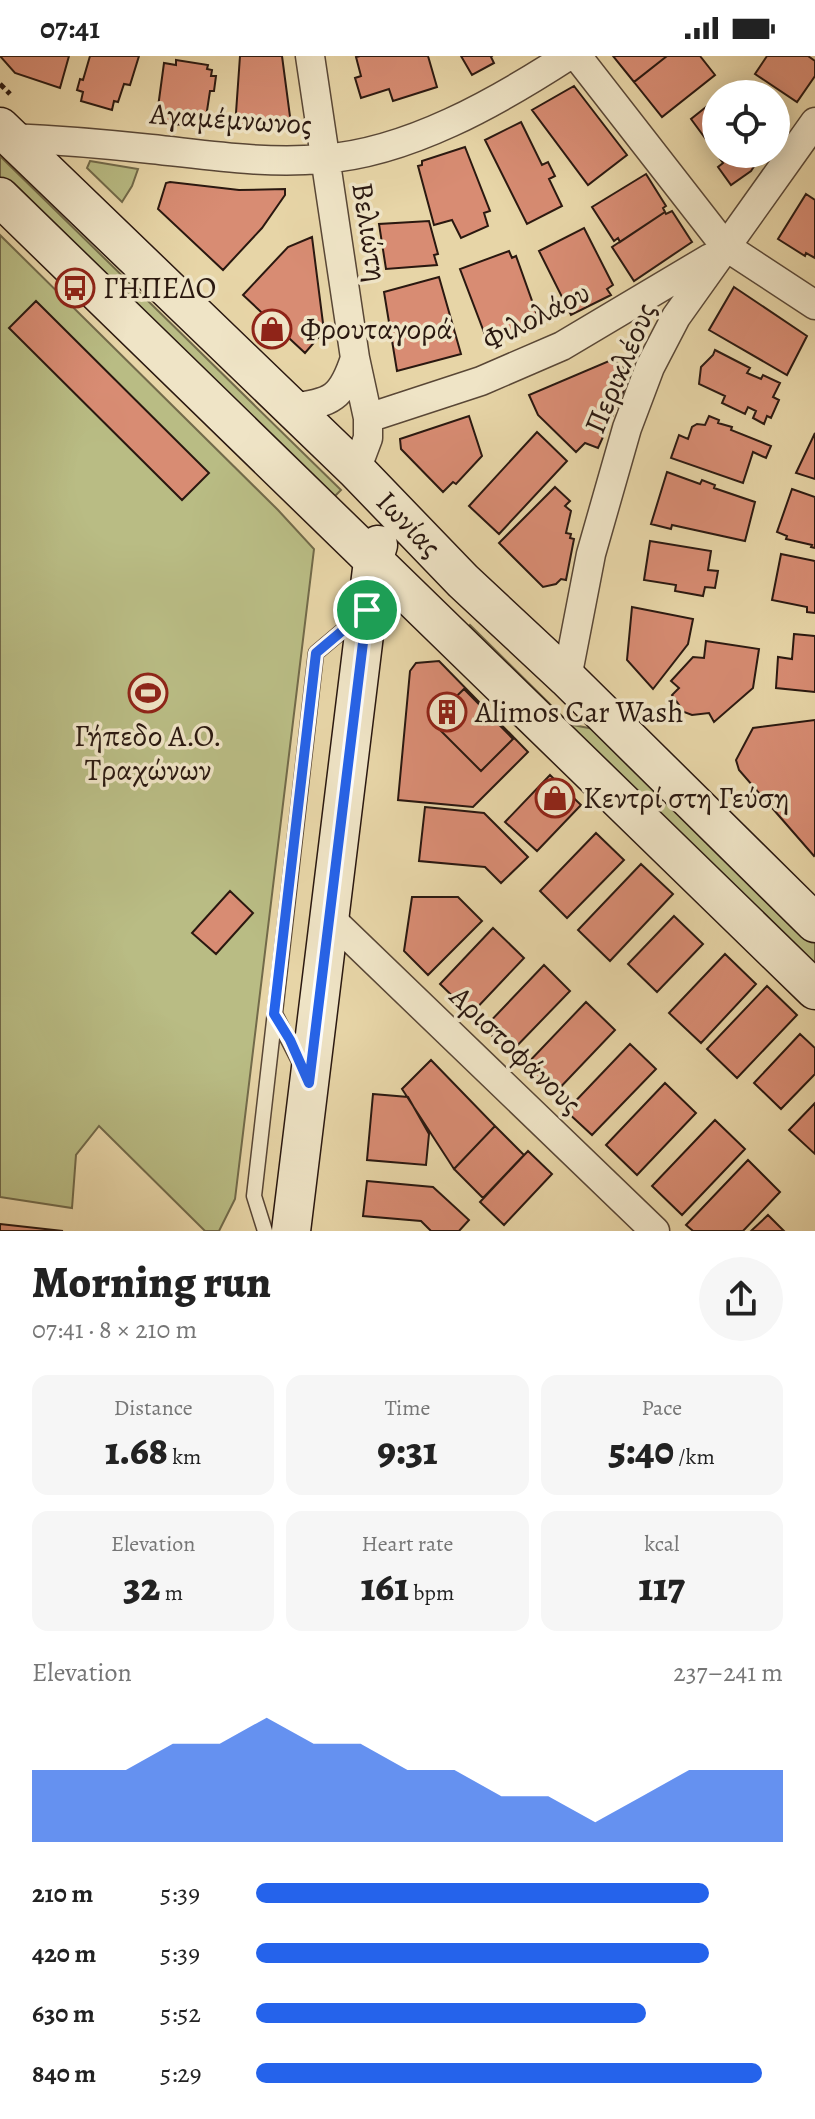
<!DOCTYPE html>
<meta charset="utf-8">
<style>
body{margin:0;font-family:Alegreya,serif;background:#f6f6f6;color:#222;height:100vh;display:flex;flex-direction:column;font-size:30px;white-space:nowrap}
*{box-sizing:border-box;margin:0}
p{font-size:26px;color:#767676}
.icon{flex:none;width:44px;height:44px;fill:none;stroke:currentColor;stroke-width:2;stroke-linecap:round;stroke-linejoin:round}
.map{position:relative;height:1175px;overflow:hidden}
.sheet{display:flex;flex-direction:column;background:#fff;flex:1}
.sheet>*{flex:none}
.fabs{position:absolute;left:702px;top:24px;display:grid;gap:16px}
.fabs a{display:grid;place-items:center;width:88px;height:88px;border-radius:50%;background:#fff;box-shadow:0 4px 20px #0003;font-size:40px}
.pin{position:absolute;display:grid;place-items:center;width:68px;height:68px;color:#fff;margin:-34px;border:4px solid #fff;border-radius:50%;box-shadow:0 2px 8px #0007}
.round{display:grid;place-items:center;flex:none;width:84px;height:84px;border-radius:42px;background:#f6f6f6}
.summary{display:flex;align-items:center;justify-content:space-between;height:136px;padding:0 32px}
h1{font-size:44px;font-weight:800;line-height:60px}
.metrics{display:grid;grid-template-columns:repeat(3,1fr);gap:12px;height:136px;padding:8px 32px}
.metrics div{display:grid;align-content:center;border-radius:16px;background:#f6f6f6;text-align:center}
.metrics b{font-size:40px;font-weight:800}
.metrics small{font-size:22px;font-weight:400}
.metrics p{font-size:22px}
.chart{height:224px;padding:16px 32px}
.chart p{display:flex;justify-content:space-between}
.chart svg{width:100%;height:144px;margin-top:8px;fill:#2563eb;opacity:.7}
ul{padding:0 32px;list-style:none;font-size:26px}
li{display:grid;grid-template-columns:128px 96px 1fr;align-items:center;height:60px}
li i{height:20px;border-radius:10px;background:#2563eb}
.status{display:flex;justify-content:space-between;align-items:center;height:56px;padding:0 40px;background:#fff;direction:ltr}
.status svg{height:22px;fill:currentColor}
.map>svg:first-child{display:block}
.green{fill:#b9bc84;stroke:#726a4a;stroke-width:2}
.building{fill:#d88c73;stroke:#2a1810;stroke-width:2}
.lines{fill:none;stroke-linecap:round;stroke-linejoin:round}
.lane-casing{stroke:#594736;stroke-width:17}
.street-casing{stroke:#594736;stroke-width:31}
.secondary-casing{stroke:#2a1810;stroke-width:41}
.path{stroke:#2a1810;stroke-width:5;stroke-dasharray:6 4;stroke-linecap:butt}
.lane{stroke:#efe4c6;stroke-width:14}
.street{stroke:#efe4c6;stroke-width:28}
.secondary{stroke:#efe4c6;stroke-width:38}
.route-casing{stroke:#fff;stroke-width:16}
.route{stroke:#2563eb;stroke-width:10}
.labels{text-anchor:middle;stroke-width:7;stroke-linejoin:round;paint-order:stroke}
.street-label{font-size:30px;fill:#2a1810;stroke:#efe4c6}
.poi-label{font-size:30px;fill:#2a1810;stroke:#efe4c6;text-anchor:start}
</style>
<div class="status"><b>07:41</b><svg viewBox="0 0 49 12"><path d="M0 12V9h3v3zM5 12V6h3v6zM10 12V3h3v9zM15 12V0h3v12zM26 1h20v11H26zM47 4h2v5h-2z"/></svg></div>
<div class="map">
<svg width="815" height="1175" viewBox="0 0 815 1175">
<rect width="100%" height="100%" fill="#e7d5a7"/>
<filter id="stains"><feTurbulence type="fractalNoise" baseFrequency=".0025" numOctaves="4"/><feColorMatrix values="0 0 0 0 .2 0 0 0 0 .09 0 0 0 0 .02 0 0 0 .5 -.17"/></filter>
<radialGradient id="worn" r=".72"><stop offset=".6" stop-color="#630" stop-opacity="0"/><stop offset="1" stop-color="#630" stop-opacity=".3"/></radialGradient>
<path class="green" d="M0,100L341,434L330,445L0,122Z
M90,105L138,113L132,130L122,146L87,112Z
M0,179L278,454L314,493L235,1143L219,1175H205L99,1070L76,1099L72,1152L0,1141Z
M470,569L565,663L573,669L594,673L815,887V913L466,574Z"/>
<path class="building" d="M0,0H69L60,32L15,17Z
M90,0H139L130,29L124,28L118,46L114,45L112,54L81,45L83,36L77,34L80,23L83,24Z
M240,0H282L291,68L235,71Z
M360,0H428L437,31L393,45L389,33L361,42L355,22L361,20L356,1Z
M461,0H492L491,1L494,7L472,19Z
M613,0H667L634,26Z
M667,0H700L715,19L662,61L634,26Z
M767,0H808L815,5V20L797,46L755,18Z
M176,4L208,9L207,13L212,14L211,20H216L214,35H210L205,68L182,65L181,69L156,66L164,7L176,9Z
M574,30L627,99L588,129L532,54Z
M716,43V97L691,63Z
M521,66L542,109L548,106L555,120L549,123L562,150L527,168L485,84Z
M465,91L490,155L484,157L488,170L461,182L452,164L434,169L418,110L422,109V105Z
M717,98H762L751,115L731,129L718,111L723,107Z
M646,118L666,150L663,152L665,156L620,186L618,182L614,185L592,151Z
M170,126L239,134L285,133V139L262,172L223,214L158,153L166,127Z
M806,138L815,144V202L806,197L805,200L778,183Z
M672,155L692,186L634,225L612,191L665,156L666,158Z
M429,165L438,198L434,199L437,209L386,213L379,168Z
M584,172L613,229L607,233L611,239L571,259L539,195Z
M312,181L324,275L305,297L243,239L288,191Z
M509,195L512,202L516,200L541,270L519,278L517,273L487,284L460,213Z
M439,221L461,298L397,315L384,236Z
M734,231L807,280L787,319L709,274Z
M36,245L209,417L182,444L9,272Z
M715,294L750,312L747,317L761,323L763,319L780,327L773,341L779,344L771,362L767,360L764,368L753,362L756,355L748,351L745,358L722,347L725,340L699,328L701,311L713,299Z
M609,305L616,306L626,314L627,328L598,392L585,387L576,396L538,359L529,339Z
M469,360L482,400L456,428L453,426L443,436L401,393L400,383Z
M709,360L719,364L718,367L732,371L731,374L771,390L766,402L753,396L743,427L671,402L679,379L688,383L692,371L697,368L705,369Z
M537,376L567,405L499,478L469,450Z
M815,377V423L796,417Z
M667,416L700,428L702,424L715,429L714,432L755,446L745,485L672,469L671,473L651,468Z
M555,431L570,445L565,450L571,455L566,477L571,478L570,482L574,483L566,524L561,523L556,528L543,531L499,487Z
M792,433L815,441V492L811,491L812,489L786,483L787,480L777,476Z
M650,485L711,495L708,514L718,515L715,532L705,531L703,540L675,535L676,529L644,524Z
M781,498L815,505V557L807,556V551L772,544Z
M632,551L693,563L688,588L653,633L627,604Z
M794,578L815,580V636L776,632L778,601L792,603Z
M706,585L759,593L753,632L714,666L709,657L692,659L684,656L672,639L679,632L671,625L693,601L704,602Z
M439,605L528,696L473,751L398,744L410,615L416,607Z
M464,633L513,683L481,715L431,665Z
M815,664V799L814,800L739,714L736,704L753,672Z
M550,719L581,749L537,795L505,766Z
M425,751L484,757L528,801L501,827L485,811L419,805Z
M596,777L624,804L567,862L540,835Z
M641,808L673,838L610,905L578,874Z
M230,835L253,857L216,898L192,877Z
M412,841H458L482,865L428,919L404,895Z
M674,860L703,888L657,936L628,908Z
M493,872L524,902L471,958L440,928Z
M725,898L756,928L701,987L669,957Z
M544,909L570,935L510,997L484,972Z
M767,930L797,959L737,1022L707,993Z
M586,946L615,974L552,1040L523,1012Z
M800,978L815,992V1018L781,1053L754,1027Z
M630,988L656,1013L592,1079L566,1055Z
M431,1004L495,1070L454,1113L402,1033Z
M665,1027L696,1057L637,1119L606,1089Z
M373,1038L408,1041L429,1078L426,1109L367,1104Z
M815,1047V1098L789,1074Z
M715,1064L745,1093L682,1159L652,1130Z
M495,1070L524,1099L483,1142L454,1113Z
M528,1095L552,1118L504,1169L480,1146Z
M748,1104L780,1136L743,1175H693L686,1169Z
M367,1125L433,1131L469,1164L459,1175H431L421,1165L363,1160Z
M768,1159L784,1175H751Z
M0,1168L63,1175H0Z"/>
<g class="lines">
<g class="lane-casing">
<path id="lane" d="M275,958L302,1011
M265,1175L254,1140L316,597L361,559"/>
</g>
<g class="street-casing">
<path id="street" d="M310,0L355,302L368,362V382L356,414
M577,0L725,190L815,249
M11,82C58,84 105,88 151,93C208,99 264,108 322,103C408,97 497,46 568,0
M291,352C332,347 342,342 355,302
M368,362L481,325L562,290L710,202
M567,622L591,498L627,372L650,311L676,261L815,66
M329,861L655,1175"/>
</g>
<g class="secondary-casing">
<path id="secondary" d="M0,71L356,414L463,525L567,622L815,867
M0,141L815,934
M291,1175L373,505L378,489"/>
</g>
<path class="path" d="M0,28L10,38"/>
<use href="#lane" class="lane"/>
<use href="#street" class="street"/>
<use href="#secondary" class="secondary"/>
</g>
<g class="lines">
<g class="route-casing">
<path id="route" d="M367,554L309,1027L290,984L274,958L316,597Z"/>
</g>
<use href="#route" class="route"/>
</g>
<defs>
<g id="bus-ring" transform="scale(2)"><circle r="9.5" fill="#efe4c6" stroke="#8f2418" stroke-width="1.5"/><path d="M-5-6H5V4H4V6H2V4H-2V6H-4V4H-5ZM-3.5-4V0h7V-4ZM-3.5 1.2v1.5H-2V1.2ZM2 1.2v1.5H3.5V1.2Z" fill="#8f2418"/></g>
<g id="shop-ring" transform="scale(2)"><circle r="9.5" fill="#efe4c6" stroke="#8f2418" stroke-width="1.5"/><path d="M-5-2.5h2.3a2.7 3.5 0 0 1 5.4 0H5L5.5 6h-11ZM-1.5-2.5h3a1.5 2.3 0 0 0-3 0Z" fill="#8f2418"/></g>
<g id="stadium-ring" transform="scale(2)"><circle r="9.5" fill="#efe4c6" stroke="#8f2418" stroke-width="1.5"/><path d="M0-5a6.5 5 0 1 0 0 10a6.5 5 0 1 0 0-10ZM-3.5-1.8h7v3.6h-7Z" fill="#8f2418"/></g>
<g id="building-ring" transform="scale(2)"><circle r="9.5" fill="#efe4c6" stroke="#8f2418" stroke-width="1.5"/><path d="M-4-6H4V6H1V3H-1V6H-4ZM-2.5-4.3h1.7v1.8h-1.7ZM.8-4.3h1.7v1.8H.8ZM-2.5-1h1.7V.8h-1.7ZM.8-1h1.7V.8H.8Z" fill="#8f2418"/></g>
</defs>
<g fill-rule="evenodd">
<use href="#bus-ring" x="75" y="232"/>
<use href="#shop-ring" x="272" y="273"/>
<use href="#stadium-ring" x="148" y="637"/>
<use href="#building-ring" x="447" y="656"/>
<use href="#shop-ring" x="555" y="742"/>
</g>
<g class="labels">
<g class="street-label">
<text transform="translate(231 63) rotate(4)" y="10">Αγαμέμνωνος</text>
<text transform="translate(370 176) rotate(81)" y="10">Βελιώτη</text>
<text transform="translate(536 260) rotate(-27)" y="10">Φιλολάου</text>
<text transform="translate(620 312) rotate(-67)" y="10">Περικλέους</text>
<text transform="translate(409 468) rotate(46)" y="10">Ιωνίας</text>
<text transform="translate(516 994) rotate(44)" y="10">Αριστοφάνους</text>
</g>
<g class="poi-label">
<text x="103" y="242">ΓΗΠΕΔΟ</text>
<text x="300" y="283">Φρουταγορά</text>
<text x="475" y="666">Alimos Car Wash</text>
<text x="148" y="690" text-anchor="middle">Γήπεδο Α.Ο.<tspan x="148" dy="34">Τραχώνων</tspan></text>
<text x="583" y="752">Κεντρί στη Γεύση</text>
</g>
</g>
<rect width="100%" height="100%" filter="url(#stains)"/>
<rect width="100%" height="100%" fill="url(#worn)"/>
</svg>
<div class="fabs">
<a><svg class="icon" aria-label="locate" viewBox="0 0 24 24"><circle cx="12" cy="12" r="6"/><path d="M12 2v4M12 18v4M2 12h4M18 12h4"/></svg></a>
</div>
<div class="pin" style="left:367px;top:554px;background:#1e9e55"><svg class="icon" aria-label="arrive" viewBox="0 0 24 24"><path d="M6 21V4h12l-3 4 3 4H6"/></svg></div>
</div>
<section class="sheet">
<div class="summary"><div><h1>Morning run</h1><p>07:41 · 8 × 210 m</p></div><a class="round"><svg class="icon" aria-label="share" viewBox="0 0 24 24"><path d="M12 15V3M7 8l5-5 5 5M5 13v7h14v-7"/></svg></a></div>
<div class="metrics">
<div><p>Distance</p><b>1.68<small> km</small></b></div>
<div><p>Time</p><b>9:31</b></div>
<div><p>Pace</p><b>5:40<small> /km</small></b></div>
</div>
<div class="metrics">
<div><p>Elevation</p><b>32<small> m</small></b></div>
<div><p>Heart rate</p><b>161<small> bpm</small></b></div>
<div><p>kcal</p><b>117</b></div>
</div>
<div class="chart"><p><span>Elevation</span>237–241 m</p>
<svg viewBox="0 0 160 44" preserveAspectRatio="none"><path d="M0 44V22L10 22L20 22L30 14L40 14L50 6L60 14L70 14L80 22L90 22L100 30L110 30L120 38L130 30L140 22L150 22L160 22V44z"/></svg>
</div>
<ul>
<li><b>210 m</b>5:39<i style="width:86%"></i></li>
<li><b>420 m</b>5:39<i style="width:86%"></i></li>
<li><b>630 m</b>5:52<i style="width:74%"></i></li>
<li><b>840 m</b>5:29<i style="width:96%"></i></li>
</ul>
</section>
